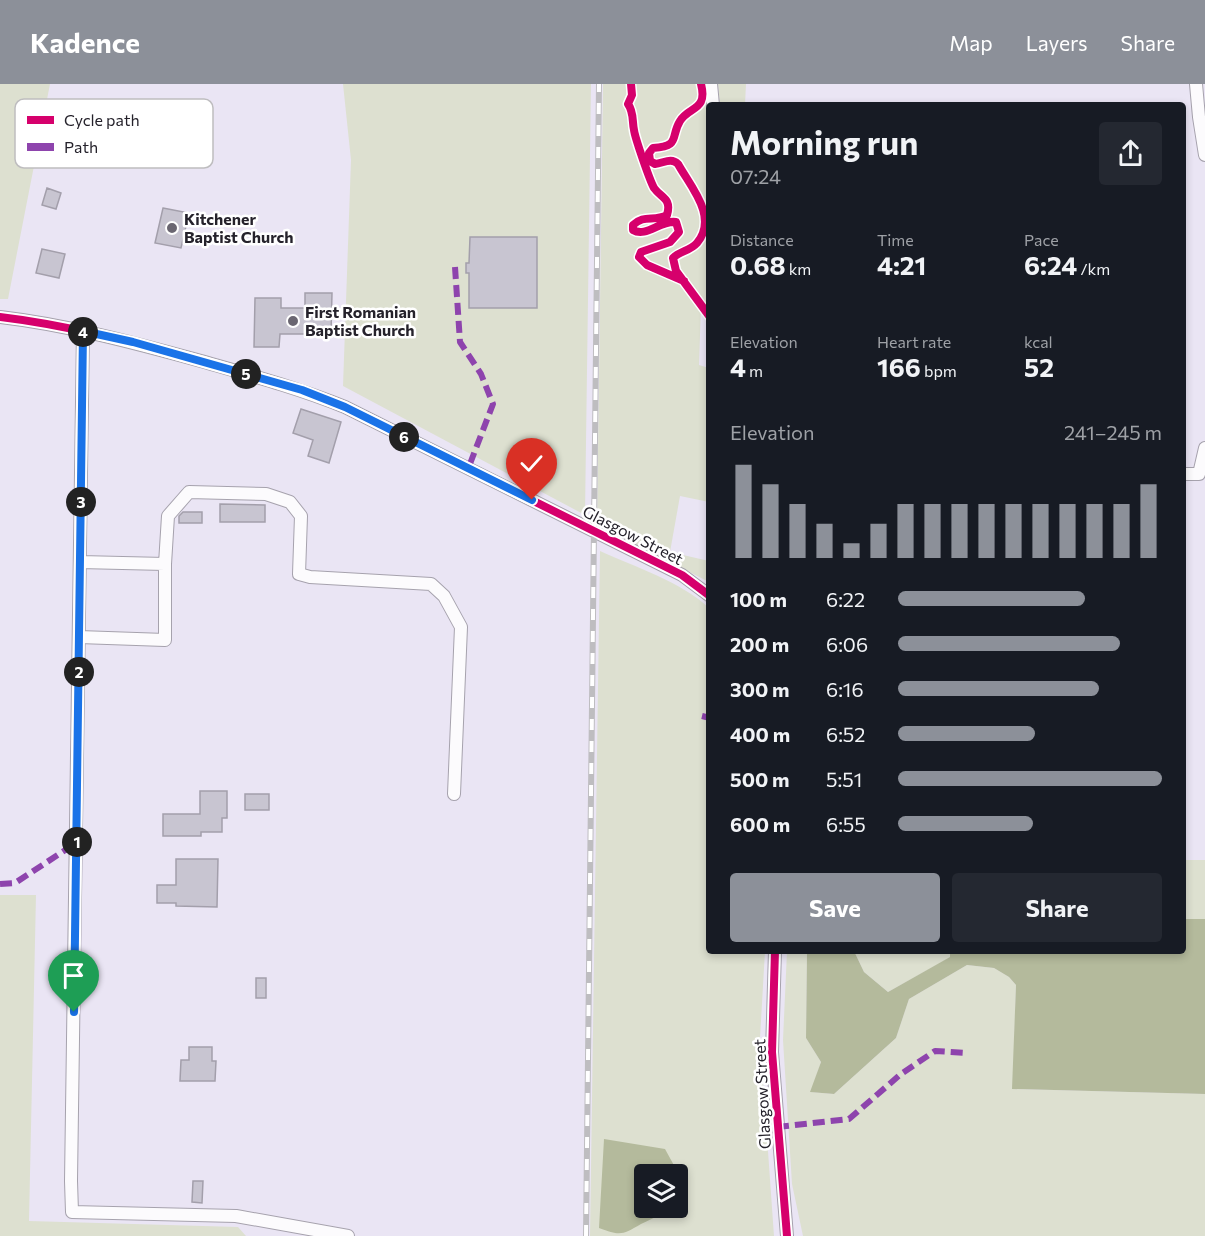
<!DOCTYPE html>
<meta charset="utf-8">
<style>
body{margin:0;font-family:Commissioner,sans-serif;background:#242831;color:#f1f3f6;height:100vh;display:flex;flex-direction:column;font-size:22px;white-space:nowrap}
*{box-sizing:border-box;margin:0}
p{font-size:20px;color:#9ea1a6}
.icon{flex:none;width:33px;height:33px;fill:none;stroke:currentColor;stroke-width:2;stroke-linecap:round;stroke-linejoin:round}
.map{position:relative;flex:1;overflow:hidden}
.panel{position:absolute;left:706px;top:18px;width:480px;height:852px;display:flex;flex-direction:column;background:#171b24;border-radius:6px;box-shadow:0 3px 9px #0003}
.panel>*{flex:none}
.controls{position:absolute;left:634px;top:1080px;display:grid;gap:12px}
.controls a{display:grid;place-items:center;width:54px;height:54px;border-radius:6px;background:#171b24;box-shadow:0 3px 9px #0003;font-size:30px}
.pin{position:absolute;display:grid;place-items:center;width:51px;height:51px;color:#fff;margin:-62px -26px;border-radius:50% 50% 50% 0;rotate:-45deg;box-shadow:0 0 6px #0007}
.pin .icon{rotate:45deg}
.km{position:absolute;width:30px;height:30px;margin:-15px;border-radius:50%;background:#222;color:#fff;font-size:16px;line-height:30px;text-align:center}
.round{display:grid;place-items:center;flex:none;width:63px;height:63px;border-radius:6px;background:#242831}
.headline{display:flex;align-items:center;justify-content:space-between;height:102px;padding:0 24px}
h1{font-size:33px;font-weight:700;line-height:45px}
.stats{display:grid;grid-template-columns:repeat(3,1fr);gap:9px;height:102px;padding:6px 24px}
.stats div{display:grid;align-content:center}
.stats b{font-size:26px;font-weight:700}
.stats small{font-size:16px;font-weight:400}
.stats p{font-size:16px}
.chart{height:168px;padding:12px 24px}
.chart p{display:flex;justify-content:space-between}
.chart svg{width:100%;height:108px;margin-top:6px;stroke:#8c9099;stroke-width:6}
.primary-button{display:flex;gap:12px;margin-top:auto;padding:12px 24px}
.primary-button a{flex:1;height:69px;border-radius:6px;background:#8c9099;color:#fff;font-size:24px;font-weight:700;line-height:69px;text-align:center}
.primary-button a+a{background:#242831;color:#f1f3f6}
ul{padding:0 24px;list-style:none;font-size:20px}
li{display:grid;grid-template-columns:96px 72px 1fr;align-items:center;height:45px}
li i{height:15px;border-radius:8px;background:#8c9099}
header{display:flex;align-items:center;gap:36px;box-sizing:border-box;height:84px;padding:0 30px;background:#8c9099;color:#fff}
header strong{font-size:28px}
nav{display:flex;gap:33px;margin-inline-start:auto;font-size:21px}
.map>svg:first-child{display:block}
.green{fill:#dde0d0;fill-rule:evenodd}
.water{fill:#b4ba9c}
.building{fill:#c8c5d1;stroke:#a39fab;stroke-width:1.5}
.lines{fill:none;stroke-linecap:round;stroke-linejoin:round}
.minor-casing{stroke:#a6a2ad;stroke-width:14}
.minor{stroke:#fcfbfd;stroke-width:12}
.rail-casing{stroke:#bebdc0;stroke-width:6}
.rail{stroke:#fff;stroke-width:4;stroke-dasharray:11;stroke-linecap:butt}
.quiet{stroke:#8e44ad;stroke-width:6;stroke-dasharray:12 6;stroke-linecap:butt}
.cycleway-casing{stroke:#fff;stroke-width:11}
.cycleway{stroke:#d6006c;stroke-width:8}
.route-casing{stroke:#fff;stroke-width:12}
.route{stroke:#1a73e8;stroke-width:8}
.poi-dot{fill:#6a6671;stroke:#fff;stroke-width:2}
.labels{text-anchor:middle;stroke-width:5;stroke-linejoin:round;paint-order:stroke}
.poi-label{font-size:16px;font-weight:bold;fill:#25222b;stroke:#fff;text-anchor:start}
.street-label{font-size:16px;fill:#25222b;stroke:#fff}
.key{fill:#fff;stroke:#bebdbf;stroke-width:1.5}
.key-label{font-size:16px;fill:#25222b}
</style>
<header>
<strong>Kadence</strong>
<nav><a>Map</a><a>Layers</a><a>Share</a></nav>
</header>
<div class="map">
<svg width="1205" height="1152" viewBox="0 0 1205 1152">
<rect width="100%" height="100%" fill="#eae5f4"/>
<path class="green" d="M0,0H50L8,215H0Z
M343,0H591L585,431L343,302L351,76Z
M603,0H707L710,21V221H701L699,281L709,284V418L680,412L670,468L709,477V498L597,441Z
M718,0H746L745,21H720Z
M600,467C635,483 682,498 709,524L710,867H765L760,954L774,1152H590ZM645,1090H678V1124H645Z
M1184,776H1205V835H1184Z
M0,811H36L29,1137L238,1143L246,1152H0Z
M787,867H807L806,954L821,978L811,1008L834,1010L896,954L909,915L967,881L994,884L1009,893L1016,901L1013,1005L1205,1010V1152H803L792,1100L783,956Z
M854,867H950L951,873L888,908L864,888Z"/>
<path class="water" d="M1184,835H1205V1010L1012,1005L1016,901L1009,893L994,884L967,881L909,915L896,954L834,1010L810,1008L821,978L806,954L807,867H854L864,888L888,908L950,873V867H1184Z
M604,1055L665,1065L687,1105L678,1110V1090H645V1124H665L664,1129C656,1133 649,1136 641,1140C622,1151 621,1152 599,1144Z"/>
<path class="building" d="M47,104L61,109L56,125L42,121Z
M163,124L189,129L181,164L155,159Z
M470,153H537V224H469V189H466V179H469Z
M42,165L65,170L59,194L36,189Z
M305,209H332L331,250H280L279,263H254L255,214H281V224H305Z
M301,325L341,338L329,379L308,372L313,356L293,349Z
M220,420L265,421V438H220Z
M183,428H202V439H179V432Z
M200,707H227V734H222V748H201V752H163V730H200Z
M245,710H269V726H245Z
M176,775H218L217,823L176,822V819H157V801H176Z
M256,894H266V914H256Z
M189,963H212V977H216L215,997H180L181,976H189Z
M193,1097H203L202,1119L192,1118Z"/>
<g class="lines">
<g class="minor-casing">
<path id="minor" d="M711,0L713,21
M1196,0L1199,33L1205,71
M0,233C68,241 135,259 201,277C250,291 298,304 345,323L682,491L710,512
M83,247L71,1097L72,1128L236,1132L348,1152
M1184,390H1199L1205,364
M165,480L168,432L189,408L266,410L290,418L301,432L299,490L310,493L431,500L444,512L461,543L454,710
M79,553L165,556V480L80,478
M775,867L772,968L787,1152"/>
</g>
<use href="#minor" class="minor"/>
<g class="rail-casing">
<path id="rail" d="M586,1152L599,0"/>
</g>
<use href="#rail" class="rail"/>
<path class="quiet" d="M455,183L460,258L481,290L493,320L468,385
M702,632L710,634
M0,800L15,799L76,759
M777,1043L849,1035L901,990L935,967L968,969"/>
<g class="cycleway-casing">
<path id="cycleway" d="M631,0L632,11L628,20C634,28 632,37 634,46C635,54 650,97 654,104C661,114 672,114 667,131C654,138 644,130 633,141V146C646,154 660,136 676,138L679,148L670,158L641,168L639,173L647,181L684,197
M701,0C708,27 689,22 680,37C670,53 681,62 653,64L649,69L650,77L655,80C664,79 671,73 678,80C690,102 719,133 697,159C690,167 680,167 673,174L676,187L710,233
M0,233C68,241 135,259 201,277C250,291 298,304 345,323L682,491L710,512
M775,867L772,968L787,1152"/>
</g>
<use href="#cycleway" class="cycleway"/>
</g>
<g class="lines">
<g class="route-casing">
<path id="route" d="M74,928L83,247L133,258L302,306L345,323L532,416"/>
</g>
<use href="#route" class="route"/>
</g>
<g class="poi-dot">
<circle cx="172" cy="144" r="6"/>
<circle cx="293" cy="237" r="6"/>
</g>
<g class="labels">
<g class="poi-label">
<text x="184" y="141">Kitchener<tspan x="184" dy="18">Baptist Church</tspan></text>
<text x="305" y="234">First Romanian<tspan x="305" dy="18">Baptist Church</tspan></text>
</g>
<g class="street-label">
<text transform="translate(633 451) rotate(27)" y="6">Glasgow Street</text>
<text transform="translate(762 1010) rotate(-93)" y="6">Glasgow Street</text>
</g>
</g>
<rect x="15" y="15" width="198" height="69" rx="9" class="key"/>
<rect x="27" y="32" width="27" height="8" fill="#d6006c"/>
<rect x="27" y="59" width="27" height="8" fill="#8e44ad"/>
<g class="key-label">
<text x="64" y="42">Cycle path</text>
<text x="64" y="69">Path</text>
</g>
</svg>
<div class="controls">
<a><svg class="icon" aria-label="layers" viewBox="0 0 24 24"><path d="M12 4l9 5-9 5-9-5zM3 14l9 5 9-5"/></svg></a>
</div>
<div class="pin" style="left:74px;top:928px;background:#1e9e55"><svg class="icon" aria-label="arrive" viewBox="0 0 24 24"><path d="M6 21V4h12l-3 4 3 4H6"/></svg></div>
<div class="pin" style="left:532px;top:416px;background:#d93025"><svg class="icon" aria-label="check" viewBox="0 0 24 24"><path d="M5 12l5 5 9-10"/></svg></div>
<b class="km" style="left:77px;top:758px">1</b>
<b class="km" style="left:79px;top:588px">2</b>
<b class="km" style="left:81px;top:418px">3</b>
<b class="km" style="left:83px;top:248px">4</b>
<b class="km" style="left:246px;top:290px">5</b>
<b class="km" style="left:404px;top:353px">6</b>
<section class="panel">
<div class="headline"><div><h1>Morning run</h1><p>07:24</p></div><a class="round"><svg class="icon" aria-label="share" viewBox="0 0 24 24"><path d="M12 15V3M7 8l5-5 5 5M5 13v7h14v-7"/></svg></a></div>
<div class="stats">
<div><p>Distance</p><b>0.68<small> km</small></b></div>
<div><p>Time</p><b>4:21</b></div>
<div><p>Pace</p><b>6:24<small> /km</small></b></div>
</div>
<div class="stats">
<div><p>Elevation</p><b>4<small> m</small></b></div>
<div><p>Heart rate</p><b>166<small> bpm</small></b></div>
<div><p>kcal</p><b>52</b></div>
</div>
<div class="chart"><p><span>Elevation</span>241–245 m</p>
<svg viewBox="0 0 160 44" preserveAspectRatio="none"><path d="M5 44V6M15 44V14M25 44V22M35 44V30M45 44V38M55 44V30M65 44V22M75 44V22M85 44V22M95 44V22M105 44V22M115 44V22M125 44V22M135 44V22M145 44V22M155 44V14"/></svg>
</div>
<ul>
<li><b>100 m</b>6:22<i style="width:71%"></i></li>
<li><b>200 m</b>6:06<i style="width:84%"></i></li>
<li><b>300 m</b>6:16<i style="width:76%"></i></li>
<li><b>400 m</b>6:52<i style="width:52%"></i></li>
<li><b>500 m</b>5:51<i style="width:100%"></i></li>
<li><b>600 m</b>6:55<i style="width:51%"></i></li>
</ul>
<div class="primary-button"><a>Save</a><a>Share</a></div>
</section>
</div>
